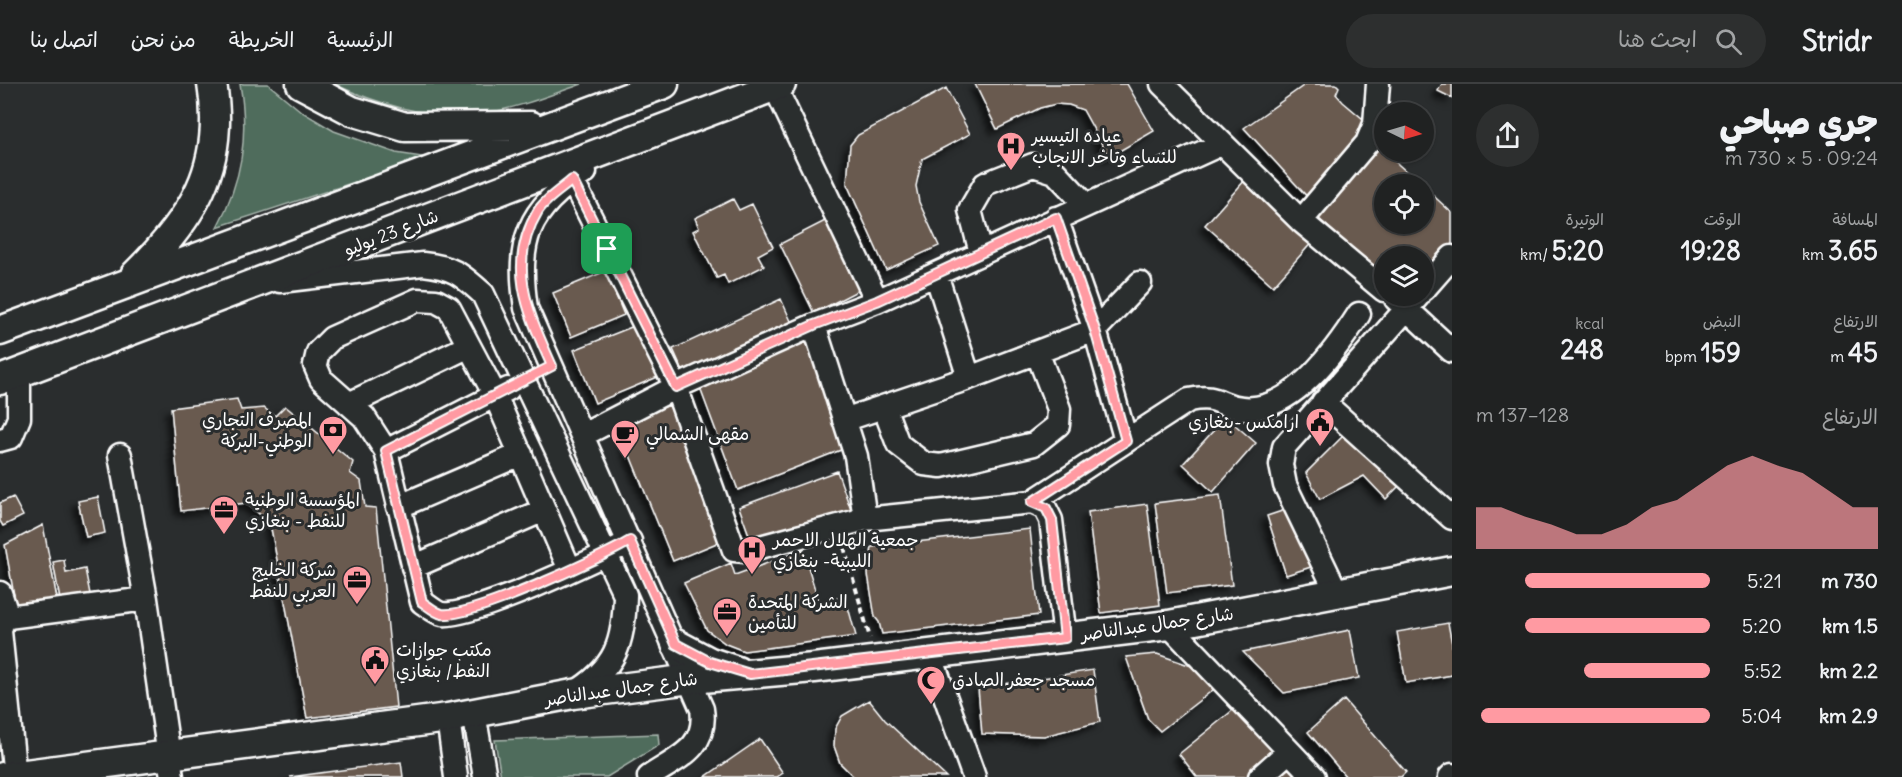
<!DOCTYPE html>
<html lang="ar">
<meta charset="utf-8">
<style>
body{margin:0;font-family:Delius,"Playpen Sans Arabic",sans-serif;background:#2d2f2f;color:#f1f3f6;direction:rtl;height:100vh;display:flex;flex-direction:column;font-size:22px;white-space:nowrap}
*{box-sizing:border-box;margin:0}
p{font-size:20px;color:#a2a4a5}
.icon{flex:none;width:33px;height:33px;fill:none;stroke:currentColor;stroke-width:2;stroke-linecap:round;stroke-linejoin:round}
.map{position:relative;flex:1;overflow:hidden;direction:ltr}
.drawer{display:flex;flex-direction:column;background:#202222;width:450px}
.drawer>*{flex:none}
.needle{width:39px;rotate:95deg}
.tools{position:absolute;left:1374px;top:18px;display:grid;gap:12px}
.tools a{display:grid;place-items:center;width:60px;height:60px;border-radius:50%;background:#202222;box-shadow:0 2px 4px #0004,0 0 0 2px #3d3f40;font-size:30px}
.pin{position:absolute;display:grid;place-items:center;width:51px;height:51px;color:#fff;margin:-26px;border-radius:12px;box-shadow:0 3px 9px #0006}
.round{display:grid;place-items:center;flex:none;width:63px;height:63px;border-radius:32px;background:#2d2f2f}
.summary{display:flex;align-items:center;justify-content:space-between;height:102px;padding:0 24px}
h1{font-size:33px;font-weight:800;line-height:45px}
.figures{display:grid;grid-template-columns:repeat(3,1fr);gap:9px;height:102px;padding:6px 24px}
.figures div{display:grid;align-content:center}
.figures b{font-size:26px;font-weight:800}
.figures small{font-size:16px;font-weight:400}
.figures p{font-size:16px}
.chart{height:168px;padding:12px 24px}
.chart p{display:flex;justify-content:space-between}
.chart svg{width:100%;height:108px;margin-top:6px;fill:#ff9aa2;opacity:.7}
ul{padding:0 24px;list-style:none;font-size:20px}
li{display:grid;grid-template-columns:96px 72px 1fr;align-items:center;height:45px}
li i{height:15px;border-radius:8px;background:#ff9aa2}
header{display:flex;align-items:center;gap:36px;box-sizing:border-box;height:84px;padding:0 30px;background:#202222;border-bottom:2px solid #3d3f40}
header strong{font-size:28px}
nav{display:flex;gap:33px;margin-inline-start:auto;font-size:21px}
.search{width:420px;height:54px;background:#2d2f2f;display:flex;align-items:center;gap:15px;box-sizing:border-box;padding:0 21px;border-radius:33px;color:#a2a4a5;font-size:22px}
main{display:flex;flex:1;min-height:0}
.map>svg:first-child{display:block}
.green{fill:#506c5c;stroke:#a8b6ae;stroke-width:1.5}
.building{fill:#695a50;stroke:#fff;stroke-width:1.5;filter:url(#shadow)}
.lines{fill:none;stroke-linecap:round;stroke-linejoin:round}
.minor-casing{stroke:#fff;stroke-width:27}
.major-casing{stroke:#fff;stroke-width:33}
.path{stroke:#fff;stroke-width:4;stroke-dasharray:6 4.5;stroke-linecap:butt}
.minor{stroke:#2a2d2e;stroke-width:22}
.major{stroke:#2a2d2e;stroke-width:28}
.route-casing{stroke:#fff;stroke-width:12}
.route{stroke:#ff9aa2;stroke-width:8}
.labels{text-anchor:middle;stroke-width:6;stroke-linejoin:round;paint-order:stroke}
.poi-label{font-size:18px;fill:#fff;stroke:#2a2d2e;text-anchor:start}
.street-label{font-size:18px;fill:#fff;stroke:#2a2d2e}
</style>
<header>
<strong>Stridr</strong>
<div class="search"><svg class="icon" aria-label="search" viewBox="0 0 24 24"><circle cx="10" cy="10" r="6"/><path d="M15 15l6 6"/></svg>ابحث هنا</div>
<nav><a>الرئيسية</a><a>الخريطة</a><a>من نحن</a><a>اتصل بنا</a></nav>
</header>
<main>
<section class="drawer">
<div class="summary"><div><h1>جري صباحي</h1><p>09:24 · 5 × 730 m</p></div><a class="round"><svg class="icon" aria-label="share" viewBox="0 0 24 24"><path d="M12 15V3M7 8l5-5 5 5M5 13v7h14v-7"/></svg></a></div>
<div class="figures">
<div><p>المسافة</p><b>3.65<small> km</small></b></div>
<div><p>الوقت</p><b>19:28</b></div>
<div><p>الوتيرة</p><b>5:20<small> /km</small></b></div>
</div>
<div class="figures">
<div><p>الارتفاع</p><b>45<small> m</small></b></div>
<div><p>النبض</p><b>159<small> bpm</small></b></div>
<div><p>kcal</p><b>248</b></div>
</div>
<div class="chart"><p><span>الارتفاع</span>128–137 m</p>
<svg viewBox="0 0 160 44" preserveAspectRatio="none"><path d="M0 44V27L10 27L20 31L30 34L40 38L50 38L60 34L70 27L80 24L90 17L100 10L110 6L120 10L130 13L140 20L150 27L160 27V44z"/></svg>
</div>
<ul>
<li><b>730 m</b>5:21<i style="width:79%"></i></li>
<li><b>1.5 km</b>5:20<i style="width:79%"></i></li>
<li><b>2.2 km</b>5:52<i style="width:54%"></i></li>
<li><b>2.9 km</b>5:04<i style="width:98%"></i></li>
</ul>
</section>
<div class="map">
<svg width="1452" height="693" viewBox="0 0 1452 693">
<defs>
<filter id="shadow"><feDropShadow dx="-5.5" dy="5.5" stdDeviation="3" flood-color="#0009"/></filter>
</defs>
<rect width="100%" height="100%" fill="#2a2d2e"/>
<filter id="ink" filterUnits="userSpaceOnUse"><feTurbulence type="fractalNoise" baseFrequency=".0167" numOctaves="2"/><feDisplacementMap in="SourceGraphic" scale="12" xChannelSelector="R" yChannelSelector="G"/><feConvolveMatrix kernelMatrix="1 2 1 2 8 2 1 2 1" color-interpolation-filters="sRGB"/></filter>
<g filter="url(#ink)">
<path class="green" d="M240,0H268L302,28L334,47L396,69L428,74L217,143C242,97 249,52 240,0Z
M334,0H582C550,11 519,24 485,29C434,37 380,21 334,0Z
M658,650L659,661L607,693H501L495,656Z"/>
<path class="building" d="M975,0H1127L1154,47L1109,73L1083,26L1069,21L1056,20L1040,24L997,45Z
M1306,0H1336L1339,3L1336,10L1343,18L1363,35L1367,51L1313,119L1244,44Z
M1442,0H1452V14L1438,7Z
M946,4L970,50L922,75L916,102L919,118L939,162L886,186L847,100L850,61L858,51Z
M1379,63L1420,100H1384V140H1424V103L1452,129V160L1424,192V172H1384V193L1317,133Z
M1246,95L1314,156L1273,202L1205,141Z
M733,115L739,126L752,120L773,163L758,171L764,182L728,200L724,191L717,194L693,147L699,144L695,134Z
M827,136L861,205L814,229L780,160Z
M606,187L624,231L571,253L553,209Z
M781,215L795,246L687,296L673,265Z
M639,240L660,292L595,319L574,266Z
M805,255L846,364L738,406L697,296Z
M237,315L241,326L264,324L275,332L285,322L353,378L350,389L361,397L365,423L376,424L396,623L307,634L270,439L246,419L181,427L171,324Z
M669,321L724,456L673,477L618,342Z
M1226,333L1256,359L1213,408L1183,380Z
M1349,346L1401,400L1386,415L1364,392L1320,415L1306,389Z
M837,387L851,426L753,462L739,423Z
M1220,411L1232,501L1167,509L1155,419Z
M13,413L23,432L3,442L0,437V419Z
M98,413L105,449L86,453L78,417Z
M1147,420L1160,521L1101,529L1088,428Z
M1294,423L1314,482L1286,491L1267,432Z
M43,441L58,520L17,528L5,461Z
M1030,445L1039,531L882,550L879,538L875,533L868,490L872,463Z
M803,466L819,519L845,512L856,552L744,567L726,560L707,546L684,499L731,479L735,491Z
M64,476L66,489L85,485L91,515L61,521L53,478Z
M1448,539L1452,560V591L1406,599L1397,548Z
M1350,546L1359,594L1284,609L1243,568Z
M1157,570L1203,586L1218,602L1160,647L1148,635L1126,573Z
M1093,586L1100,638L1044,652L982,650L978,604Z
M869,616L885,636L946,693H854L840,679L834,662L835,645L842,632Z
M1344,616L1406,688L1401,693H1346L1308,648Z
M1238,622L1279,673L1254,693H1197L1179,670Z
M760,655L783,689L777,693H705Z
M1286,673L1304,693H1264Z
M401,678L403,693H290Z"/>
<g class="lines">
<g class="minor-casing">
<path id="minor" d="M1162,0L1301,137L1384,206
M775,3L877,217
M585,88C527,125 516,158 526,224L702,625C708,664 677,674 649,693
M572,96L676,303L734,466L745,467L865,435L1032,418L1045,424L1051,436L1065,554
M1056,134L1095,246L1126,357
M1301,137L1367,59L1375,40L1378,0
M981,169L970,126L985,100L1033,81L1055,88L1086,121
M936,190L969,294
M280,197L423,180C453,183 461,190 483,210L625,511C624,559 616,584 573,610
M1424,205L1452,173
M1396,215L1452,267
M814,241L856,372L865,435
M1323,318L1452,434
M349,320L469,262
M884,323L898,360L924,380L941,382L1034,360L1058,341L1059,325L1037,268
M844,336L969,294L1095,246L1140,199
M583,351L676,303L814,241L877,217L1221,60
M0,356L11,353L19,334V289
M386,367L508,305
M120,371L146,515L172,693
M1032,418L1189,316C1220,310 1218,322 1242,324C1291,330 1336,266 1359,230
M398,423L521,370
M413,483L544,426
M570,486L495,311L449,224L436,217L417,216L332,254L318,268L315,281L321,295L364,333L386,367L422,518C428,522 436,529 442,530C471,534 601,474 630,457
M0,509L8,533
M1338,511L1285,401L1281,381L1284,363L1418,212
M1169,541L1314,693
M930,570L974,693
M474,629L485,693
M448,634L456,693
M15,693L0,547L2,539L8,533L146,515
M1260,693L1288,668
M1450,693L1452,691"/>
</g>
<g class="major-casing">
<path id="major" d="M301,0L352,27L405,43L531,42
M135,191C192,135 226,83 212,0
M0,247L664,0
M0,296L781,0
M676,560L710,578L737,587
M3,693L448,634L573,610L691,595L814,584L1169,541L1452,487"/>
</g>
<path class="path" d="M844,463L870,554"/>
<use href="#minor" class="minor"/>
<use href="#major" class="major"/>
</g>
</g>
<g class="lines" filter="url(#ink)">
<g class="route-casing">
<path id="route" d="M572,96L676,303L814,241L877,217L1056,134L1095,246L1126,357L1032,418L1046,424L1052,436L1065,554L750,590L710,578L676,560L630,457C601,474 471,534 442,530C436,529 428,522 422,518L386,367L552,282C529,230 505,182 538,127C545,115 562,105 572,96Z"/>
</g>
<use href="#route" class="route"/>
</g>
<defs>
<g id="hospital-pin" transform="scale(1.5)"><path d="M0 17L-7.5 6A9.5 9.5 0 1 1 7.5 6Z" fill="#ff9aa2" stroke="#2a2d2e"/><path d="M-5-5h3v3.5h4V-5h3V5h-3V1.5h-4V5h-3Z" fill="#111"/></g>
<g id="civic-pin" transform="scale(1.5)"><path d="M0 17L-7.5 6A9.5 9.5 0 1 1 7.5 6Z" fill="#ff9aa2" stroke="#2a2d2e"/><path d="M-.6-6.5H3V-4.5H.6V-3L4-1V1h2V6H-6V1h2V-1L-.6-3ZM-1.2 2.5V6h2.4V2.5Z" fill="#111"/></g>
<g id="bank-pin" transform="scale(1.5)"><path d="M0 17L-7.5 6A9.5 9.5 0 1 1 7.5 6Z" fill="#ff9aa2" stroke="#2a2d2e"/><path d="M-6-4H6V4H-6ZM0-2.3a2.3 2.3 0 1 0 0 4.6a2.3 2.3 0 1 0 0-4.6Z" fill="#111"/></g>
<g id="cafe-pin" transform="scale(1.5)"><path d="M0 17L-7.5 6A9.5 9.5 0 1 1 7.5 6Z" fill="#ff9aa2" stroke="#2a2d2e"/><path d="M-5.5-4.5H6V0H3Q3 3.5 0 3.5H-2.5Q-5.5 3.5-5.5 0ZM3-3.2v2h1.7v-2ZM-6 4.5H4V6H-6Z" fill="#111"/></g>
<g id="office-pin" transform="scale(1.5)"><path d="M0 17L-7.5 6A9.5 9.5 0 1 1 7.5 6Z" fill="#ff9aa2" stroke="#2a2d2e"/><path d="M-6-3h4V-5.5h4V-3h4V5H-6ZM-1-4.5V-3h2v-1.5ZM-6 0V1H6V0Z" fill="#111"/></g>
<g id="mosque-pin" transform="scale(1.5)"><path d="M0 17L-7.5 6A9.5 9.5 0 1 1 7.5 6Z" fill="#ff9aa2" stroke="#2a2d2e"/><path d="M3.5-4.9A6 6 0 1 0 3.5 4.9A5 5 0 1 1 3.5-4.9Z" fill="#111"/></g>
</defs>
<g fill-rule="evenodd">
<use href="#hospital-pin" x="1011" y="62"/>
<use href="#civic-pin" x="1320" y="338"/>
<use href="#bank-pin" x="333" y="346"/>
<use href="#cafe-pin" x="625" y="350"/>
<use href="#office-pin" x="224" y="426"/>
<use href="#hospital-pin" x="752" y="466"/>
<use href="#office-pin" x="357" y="496"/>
<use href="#office-pin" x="727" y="528"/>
<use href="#civic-pin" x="375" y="576"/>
<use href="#mosque-pin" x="931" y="596"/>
</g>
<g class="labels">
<g class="poi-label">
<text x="1032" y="58">عياده التيسير<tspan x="1032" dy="21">للنساء وتاخر الانجاب</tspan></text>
<text x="312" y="342" text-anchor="end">المصرف التجاري<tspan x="312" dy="21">الوطني-البركة</tspan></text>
<text x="1299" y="344" text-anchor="end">ارامكس -بنغازي</text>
<text x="646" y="356">مقهى الشمالي</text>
<text x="245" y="422">المؤسسة الوطنية<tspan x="245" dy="21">للنفط - بنغازي</tspan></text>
<text x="773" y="462">جمعية الهلال الاحمر<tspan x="773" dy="21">الليبية- بنغازي</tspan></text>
<text x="336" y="492" text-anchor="end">شركة الخليج<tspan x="336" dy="21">العربي للنفط</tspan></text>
<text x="748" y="524">الشركة المتحدة<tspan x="748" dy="21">للتأمين</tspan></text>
<text x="396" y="572">مكتب جوازات<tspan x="396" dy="21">النفط/ بنغازي</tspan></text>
<text x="952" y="602">مسجد جعفر الصادق</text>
</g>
<g class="street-label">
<text transform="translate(391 149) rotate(-21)" y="6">شارع 23 يوليو</text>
<text transform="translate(1157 540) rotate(-8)" y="6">شارع جمال عبدالناصر</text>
<text transform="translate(621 605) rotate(-8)" y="6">شارع جمال عبدالناصر</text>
</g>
</g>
</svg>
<div class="tools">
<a><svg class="needle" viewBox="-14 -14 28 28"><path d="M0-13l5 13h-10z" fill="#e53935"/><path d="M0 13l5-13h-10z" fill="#a2a4a5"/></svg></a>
<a><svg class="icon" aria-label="locate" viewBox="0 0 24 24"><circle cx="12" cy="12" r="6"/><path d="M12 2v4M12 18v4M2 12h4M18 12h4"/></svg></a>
<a><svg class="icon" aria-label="layers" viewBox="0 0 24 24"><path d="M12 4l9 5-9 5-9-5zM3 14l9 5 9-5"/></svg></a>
</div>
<div class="pin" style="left:607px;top:165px;background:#1e9e55"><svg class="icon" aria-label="arrive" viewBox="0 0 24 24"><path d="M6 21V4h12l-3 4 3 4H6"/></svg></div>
</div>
</main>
